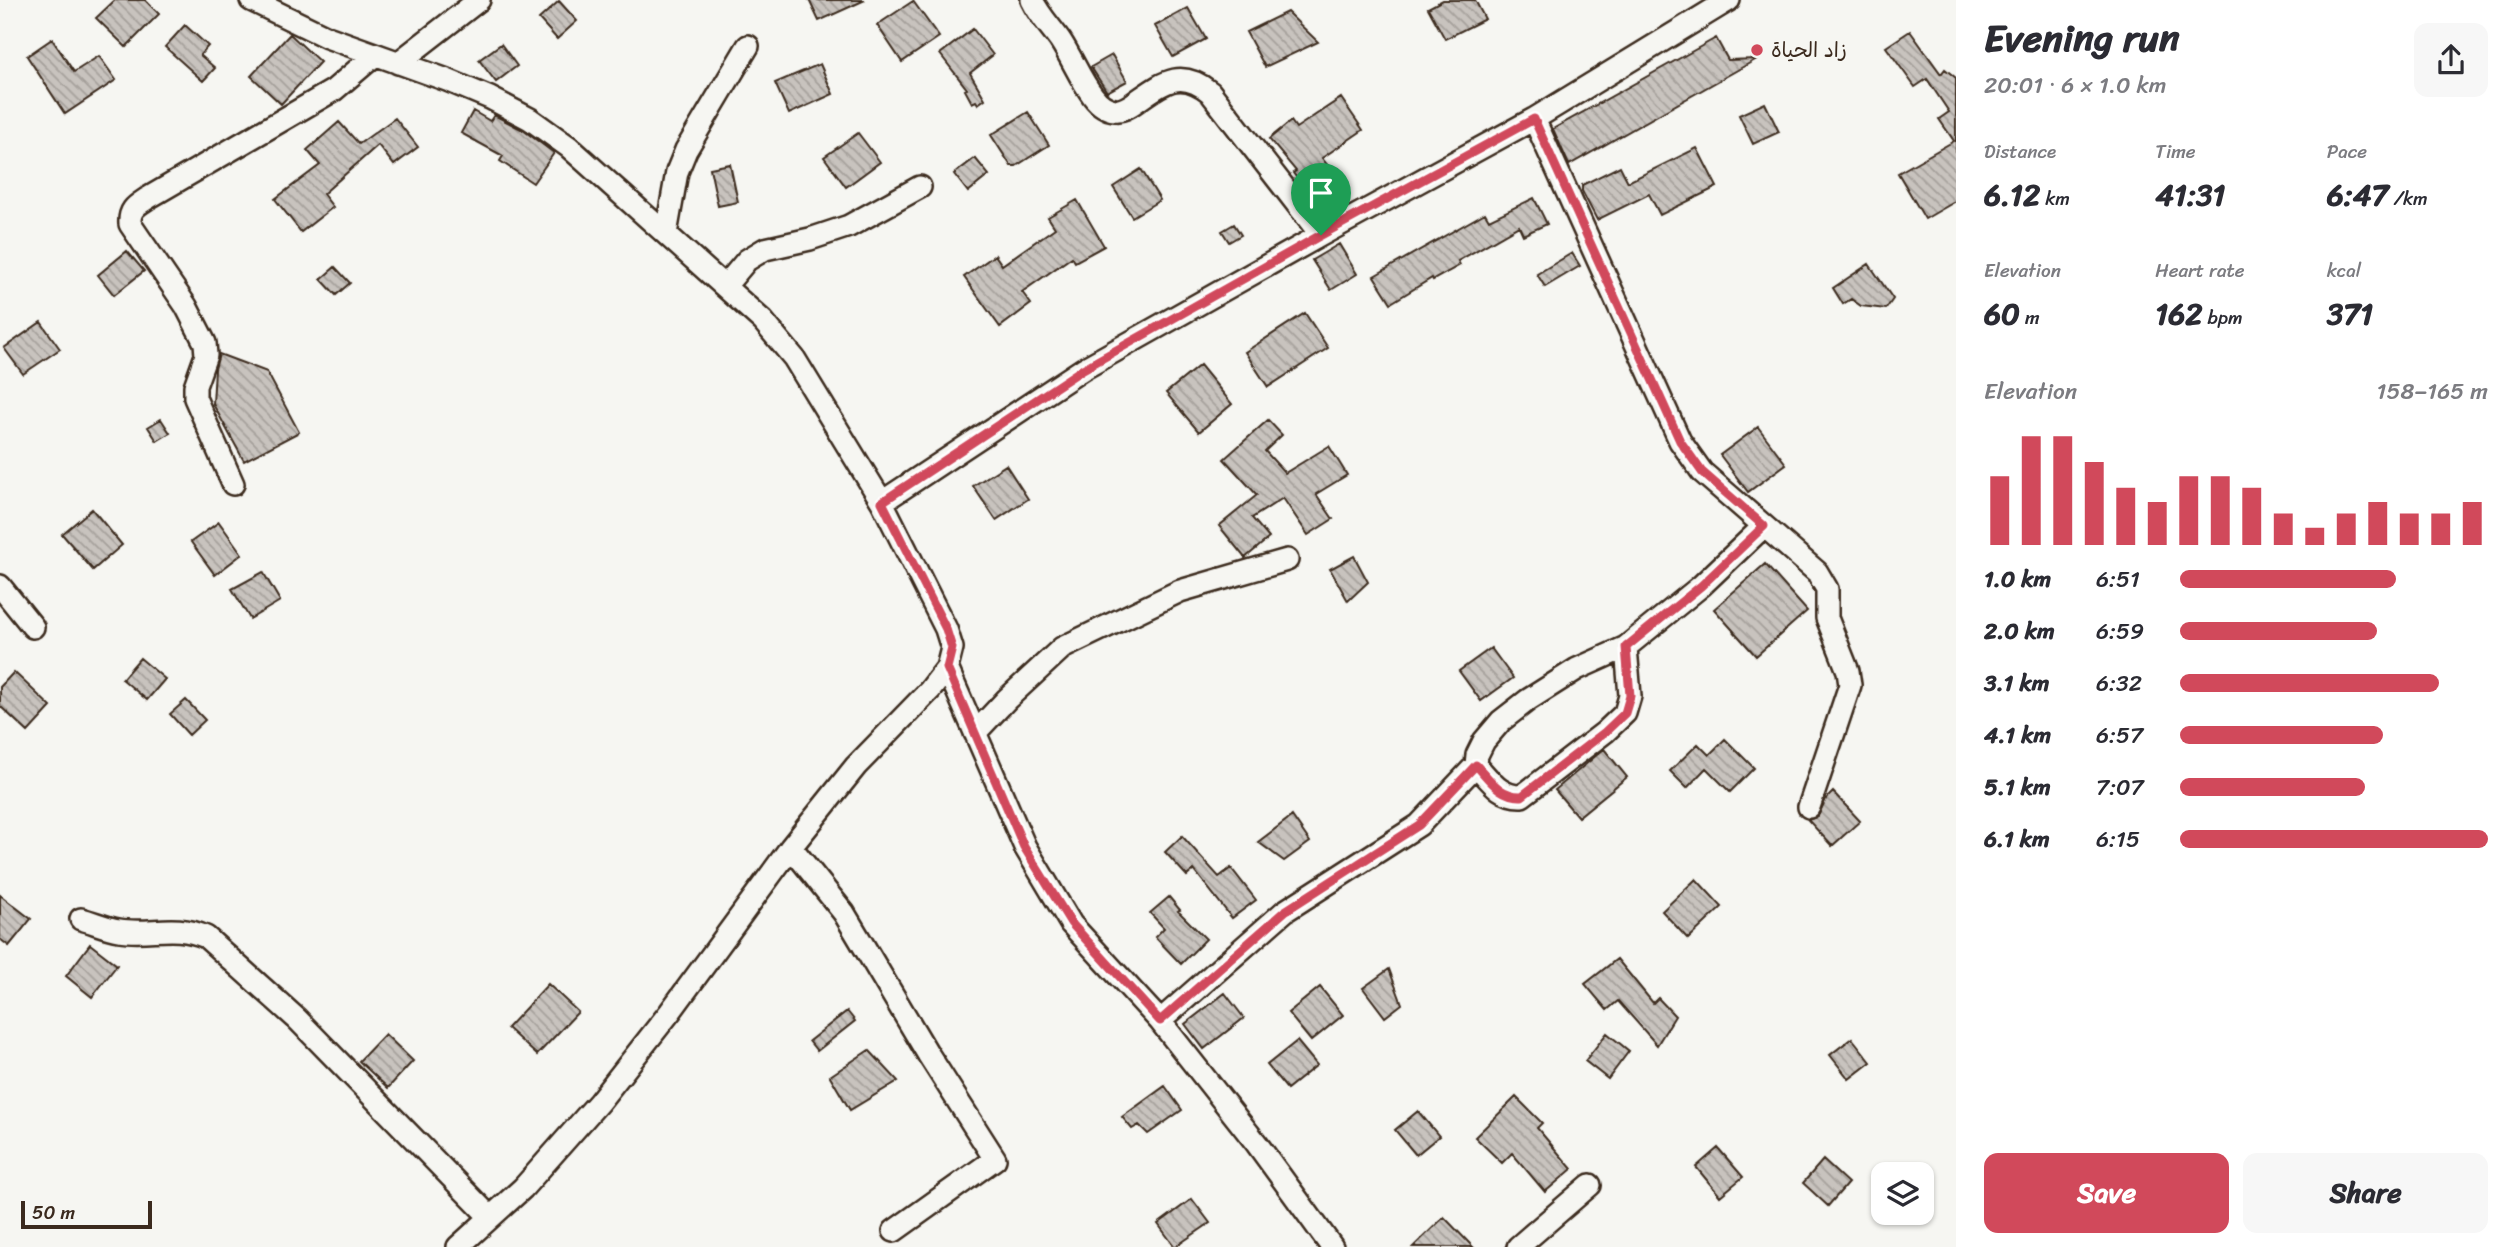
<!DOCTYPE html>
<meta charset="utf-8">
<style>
body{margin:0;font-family:Sriracha,"Playpen Sans Arabic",sans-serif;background:#f7f7f7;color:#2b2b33;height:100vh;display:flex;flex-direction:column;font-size:26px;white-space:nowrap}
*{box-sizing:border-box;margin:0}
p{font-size:23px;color:#7c7c81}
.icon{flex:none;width:38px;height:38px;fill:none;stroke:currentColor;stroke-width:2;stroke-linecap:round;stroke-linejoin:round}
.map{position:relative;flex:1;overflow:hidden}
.drawer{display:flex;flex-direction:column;background:#fff;width:560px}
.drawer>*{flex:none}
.tools{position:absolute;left:1871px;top:1162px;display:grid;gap:14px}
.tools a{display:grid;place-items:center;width:63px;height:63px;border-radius:14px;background:#fff;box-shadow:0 2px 5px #0004;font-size:35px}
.scale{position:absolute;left:21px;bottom:18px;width:131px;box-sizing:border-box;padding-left:7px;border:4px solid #3b2a1e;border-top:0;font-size:19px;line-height:24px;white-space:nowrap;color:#3b2a1e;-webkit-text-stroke:5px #f6f6f2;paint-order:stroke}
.pin{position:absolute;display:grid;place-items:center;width:60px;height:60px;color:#fff;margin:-72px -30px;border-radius:50% 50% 50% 0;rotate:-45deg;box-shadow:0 0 7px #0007}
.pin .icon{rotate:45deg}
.round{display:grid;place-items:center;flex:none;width:74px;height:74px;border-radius:14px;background:#f7f7f7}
.head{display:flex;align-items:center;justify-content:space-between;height:119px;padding:0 28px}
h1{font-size:38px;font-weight:700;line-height:52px}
.figures{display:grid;grid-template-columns:repeat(3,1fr);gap:10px;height:119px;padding:7px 28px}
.figures div{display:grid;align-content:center}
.figures b{font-size:30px;font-weight:700}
.figures small{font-size:19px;font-weight:400}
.figures p{font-size:19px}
.chart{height:196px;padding:14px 28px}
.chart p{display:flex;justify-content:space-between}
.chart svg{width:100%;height:126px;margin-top:7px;stroke:#d1495b;stroke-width:6}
.action{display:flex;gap:14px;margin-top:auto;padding:14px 28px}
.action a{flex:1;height:80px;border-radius:14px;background:#d1495b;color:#fff;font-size:28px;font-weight:700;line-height:80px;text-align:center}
.action a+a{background:#f7f7f7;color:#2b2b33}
ul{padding:0 28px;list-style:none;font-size:23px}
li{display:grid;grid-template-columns:112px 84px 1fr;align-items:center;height:52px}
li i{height:18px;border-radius:9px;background:#d1495b}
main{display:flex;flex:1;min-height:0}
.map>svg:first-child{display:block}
.building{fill:url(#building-back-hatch);stroke:#3b2a1e;stroke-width:2}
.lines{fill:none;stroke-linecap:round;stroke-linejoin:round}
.minor-casing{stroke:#3b2a1e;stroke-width:26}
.minor{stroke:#f6f6f2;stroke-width:21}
.route-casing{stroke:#fff;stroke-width:14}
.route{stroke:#d1495b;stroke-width:9}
.poi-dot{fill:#d1495b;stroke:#f6f6f2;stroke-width:2.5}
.labels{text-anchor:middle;stroke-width:5;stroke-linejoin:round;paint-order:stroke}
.poi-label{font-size:21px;fill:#3b2a1e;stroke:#f6f6f2;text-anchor:start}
</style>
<main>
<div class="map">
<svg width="1956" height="1247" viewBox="0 0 1956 1247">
<defs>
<pattern id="building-back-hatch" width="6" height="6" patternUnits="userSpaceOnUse" patternTransform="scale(1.75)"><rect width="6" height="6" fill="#c8c3be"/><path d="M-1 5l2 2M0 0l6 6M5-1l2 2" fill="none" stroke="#a49f9a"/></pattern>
</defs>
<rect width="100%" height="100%" fill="#f6f6f2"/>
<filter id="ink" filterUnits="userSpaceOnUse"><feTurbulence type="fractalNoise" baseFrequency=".0143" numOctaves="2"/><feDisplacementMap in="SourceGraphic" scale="14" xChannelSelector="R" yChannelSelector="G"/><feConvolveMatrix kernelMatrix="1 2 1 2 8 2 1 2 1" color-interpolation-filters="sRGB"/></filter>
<g filter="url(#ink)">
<path class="building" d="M115,0H145L159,14L126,47L96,18Z
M809,0H865L819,21Z
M1443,0H1475L1485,19L1445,39L1428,8Z
M559,1L577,21L557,39L539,19Z
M913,1L939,37L902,62L877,25Z
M1188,8L1206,39L1173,57L1155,26Z
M1287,12L1318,42L1265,67L1246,32Z
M185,25L208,46L200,55L215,68L203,81L165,47Z
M973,29L993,55L970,73L985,99L978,104L976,101L972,103L965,90L967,89L940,54Z
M1910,31L1941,74L1945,69L1956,78V201L1925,219L1898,173L1954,141L1939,119L1949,112L1927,79L1915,87L1886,47Z
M290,34L320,62L281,104L251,76Z
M1716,38L1728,60L1757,59L1569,165L1553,129Z
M52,39L74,72L99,56L116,80L65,114L27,56Z
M501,44L517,66L496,82L479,60Z
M1112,55L1127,81L1107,92L1091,67Z
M820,64L833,94L789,114L775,83Z
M1341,98L1363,130L1322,158L1335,175L1310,195L1293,173L1296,171L1269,139L1291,121L1296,128Z
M1765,103L1779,132L1753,144L1739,115Z
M473,111L490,121L494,115L523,130L554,153L533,183L500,161L503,156L461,133Z
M1028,112L1049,145L1016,166H1011L991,135Z
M395,118L418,147L394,165L378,145L323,194L333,207L301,232L275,199L320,165L307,150L339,122L359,144Z
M858,133L880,162L846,187L824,157Z
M1697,148L1717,187L1660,215L1649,194L1597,220L1582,191V185L1620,166L1628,182Z
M975,158L989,175L968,192L954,174Z
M730,164L738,202L718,206L710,168Z
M1141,169L1160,200L1132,217L1113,187Z
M1534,198L1547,224L1523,235L1519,226L1458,261L1460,265L1433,280L1432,278L1391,303L1374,276L1485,213L1489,220Z
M1077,200L1104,246L1075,262L1072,257L1022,292L1031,304L1000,327L964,277L995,255L1002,265L1055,228L1048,217Z
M1234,224L1241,235L1229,242L1222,231Z
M1339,244L1357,274L1331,290L1312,260Z
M127,251L144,271L114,295L98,275Z
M1572,253L1580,266L1545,287L1537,274Z
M1869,264L1893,299L1886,309L1861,306L1851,299L1843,304L1833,288Z
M335,267L350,283L336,295L321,279Z
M1305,313L1328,348L1268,387L1245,352Z
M41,322L60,349L23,374L4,348Z
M219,354L267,372L299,432L244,461L213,404L215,369Z
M1200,365L1232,404L1199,432L1166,393Z
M161,419L170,433L157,441L148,427Z
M1268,420L1282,435L1265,451L1285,473L1329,446L1347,475L1316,494L1333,519L1308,535L1283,498L1252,518L1269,538L1245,558L1219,526L1257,495L1224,459Z
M1758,427L1786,464L1748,492L1720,455Z
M1006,465L1028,499L996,520L973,486Z
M92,509L122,545L93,570L62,534Z
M219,522L242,554L215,575L191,542Z
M1354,556L1368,582L1348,601L1330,569Z
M1765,564L1807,611L1756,656L1714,609Z
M263,572L280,601L250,619L232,589Z
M1491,648L1513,678L1481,701L1459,671Z
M140,658L165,679L147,700L122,679Z
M14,672L51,707L28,732L0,706V687Z
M186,700L205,720L189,735L170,714Z
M1725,739L1754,768L1730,792L1706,768L1687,788L1670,771L1698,744L1709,755Z
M1604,749L1627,777L1578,817L1555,790Z
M1833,792L1860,821L1832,846L1808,820L1818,816L1826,799Z
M1292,816L1310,842L1284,861L1258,842Z
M1182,836L1219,877L1231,868L1256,900L1232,918L1194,870L1187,876L1165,852Z
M1696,879L1722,907L1688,939L1662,911Z
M0,895L31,919L9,946L0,939Z
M1169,897L1180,910L1178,911L1206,939L1181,964L1155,937L1164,928L1150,913Z
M90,944L117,965L92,997L66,976Z
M1617,959L1653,1003L1658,998L1675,1016L1657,1045L1618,1001L1607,1010L1585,984Z
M1389,969L1402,1004L1385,1017L1363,988Z
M548,984L578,1012L537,1055L507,1028Z
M1320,987L1343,1015L1311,1041L1288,1013Z
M1225,993L1244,1018L1204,1049L1185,1024Z
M847,1011L855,1021L817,1051L809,1041Z
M1607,1033L1629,1051L1608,1079L1585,1061Z
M385,1034L413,1061L388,1088L359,1061Z
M1852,1038L1871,1062L1849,1079L1830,1055Z
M1297,1041L1317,1065L1287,1089L1267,1065Z
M869,1050L898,1081L850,1110L830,1076Z
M1165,1086L1182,1110L1148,1134L1139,1125L1132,1129L1122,1117Z
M1516,1097L1542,1123L1537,1128L1572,1169L1545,1192L1512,1153L1502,1163L1475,1137Z
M1418,1111L1439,1136L1416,1155L1395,1130Z
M1718,1148L1743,1177L1720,1196L1696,1167Z
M1823,1160L1848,1183L1828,1206L1803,1183Z
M1192,1199L1210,1223L1175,1247L1158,1224Z
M1444,1217L1473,1247H1413Z"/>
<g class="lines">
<g class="minor-casing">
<path id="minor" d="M251,0L327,37L447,80L490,98L530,119L569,147L763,321L794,358L882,502
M1032,0C1039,15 1050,26 1060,40C1072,58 1080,79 1093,96C1099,104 1105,109 1115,110C1122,111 1128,107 1134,103C1162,84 1179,67 1210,92L1321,235
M398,63L479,0
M1534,119L1680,441L1702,472L1817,572L1827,589V618L1848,671L1850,685L1809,807
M666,234L677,172L686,150L748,46
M726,285L747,260L765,249L810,239L849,226L920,187
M233,484L195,398V386L206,355L205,343L186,306L130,224C129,209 136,206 148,198L334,90L375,55
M0,586L33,627
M947,668L1025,847L1071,924L1160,1021L1257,1144L1332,1247
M975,733L1007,699L1062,648L1180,591L1287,560
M1476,765C1490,780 1500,797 1522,796L1605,732L1625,713L1630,696L1626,647
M791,847L844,913L928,1054L995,1159L894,1231
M81,919C93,922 106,928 119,930C150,935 175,923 206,937L297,1019L490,1217
M1160,1021L1285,911L1419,825L1476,765L1477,755L1484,741L1501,721L1528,700L1577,669L1626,647L1701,586L1764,526
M458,1247L523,1188L599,1102L670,1012L791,847L856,766L930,690L947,668L952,648L946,629L882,502L1083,369L1321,235L1534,119L1729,0
M1518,1247L1590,1185"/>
</g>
<use href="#minor" class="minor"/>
</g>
</g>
<g class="lines" filter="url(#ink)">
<g class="route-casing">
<path id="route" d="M1534,119L1680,441L1702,472L1764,526L1701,586L1626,647L1630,696L1625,713L1605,732L1522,796C1500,797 1490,780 1476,765L1419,825L1285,911L1160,1021L1071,923L1024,847L947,668L952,648L946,629L882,502L1083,369L1321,235Z"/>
</g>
<use href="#route" class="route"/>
</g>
<circle class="poi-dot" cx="1757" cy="50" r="7"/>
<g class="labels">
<g class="poi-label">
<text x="1771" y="57">زاد الحياة</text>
</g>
</g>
</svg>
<div class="tools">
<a><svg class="icon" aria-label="layers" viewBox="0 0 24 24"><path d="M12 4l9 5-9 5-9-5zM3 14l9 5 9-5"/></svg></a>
</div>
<div class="scale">50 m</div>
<div class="pin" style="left:1321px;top:235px;background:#1e9e55"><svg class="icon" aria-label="arrive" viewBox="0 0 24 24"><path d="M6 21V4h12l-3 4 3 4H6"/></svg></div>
</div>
<section class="drawer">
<div class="head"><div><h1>Evening run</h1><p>20:01 · 6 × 1.0 km</p></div><a class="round"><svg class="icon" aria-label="share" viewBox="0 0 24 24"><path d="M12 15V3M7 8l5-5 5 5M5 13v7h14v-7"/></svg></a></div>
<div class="figures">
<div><p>Distance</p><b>6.12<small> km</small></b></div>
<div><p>Time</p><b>41:31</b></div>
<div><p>Pace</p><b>6:47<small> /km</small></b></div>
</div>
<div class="figures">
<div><p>Elevation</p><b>60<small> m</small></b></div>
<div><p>Heart rate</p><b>162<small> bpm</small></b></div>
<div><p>kcal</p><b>371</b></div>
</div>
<div class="chart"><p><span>Elevation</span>158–165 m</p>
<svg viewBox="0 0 160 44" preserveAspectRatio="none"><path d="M5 44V20M15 44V6M25 44V6M35 44V15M45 44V24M55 44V29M65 44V20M75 44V20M85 44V24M95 44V33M105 44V38M115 44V33M125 44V29M135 44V33M145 44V33M155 44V29"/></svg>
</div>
<ul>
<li><b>1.0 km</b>6:51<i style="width:70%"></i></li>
<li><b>2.0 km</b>6:59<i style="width:64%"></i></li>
<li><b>3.1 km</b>6:32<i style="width:84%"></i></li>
<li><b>4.1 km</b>6:57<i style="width:66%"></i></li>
<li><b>5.1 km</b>7:07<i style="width:60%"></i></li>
<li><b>6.1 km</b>6:15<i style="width:100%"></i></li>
</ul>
<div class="action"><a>Save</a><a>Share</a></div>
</section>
</main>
